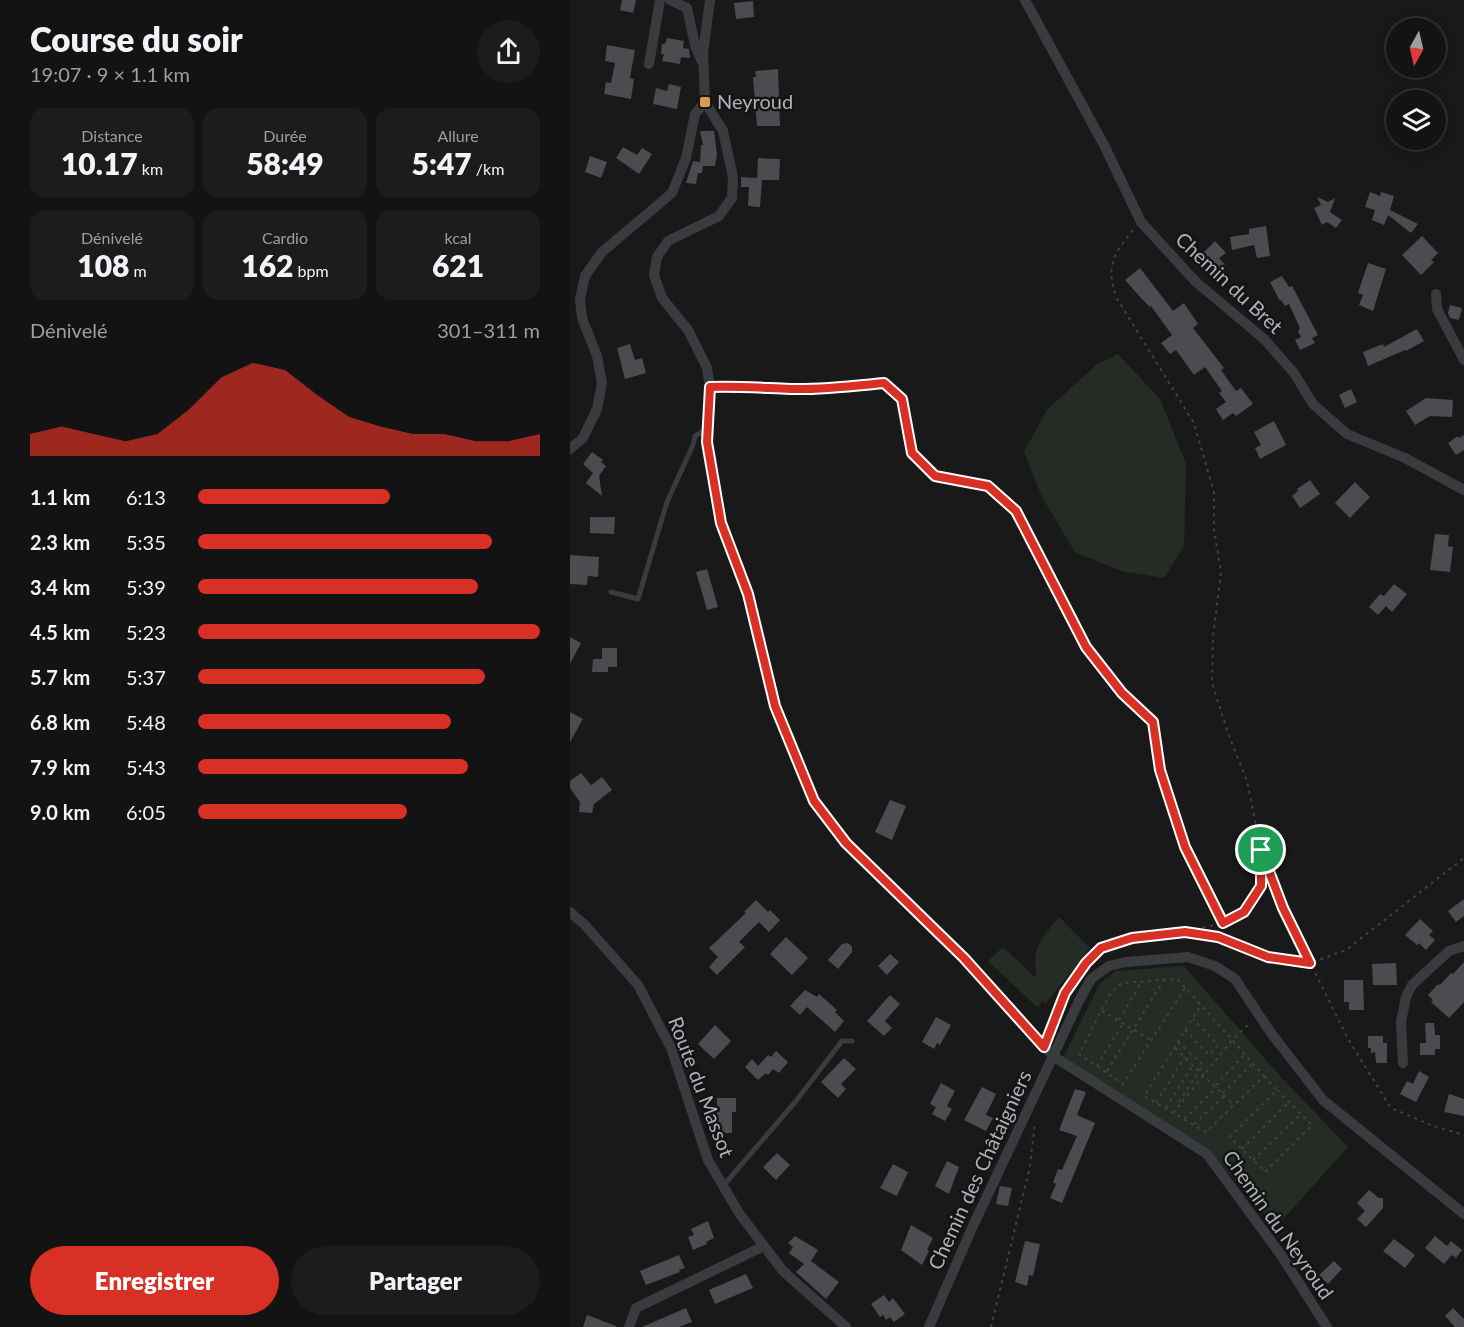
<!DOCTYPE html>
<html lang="fr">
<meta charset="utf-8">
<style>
body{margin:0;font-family:Lato,sans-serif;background:#1c1c1d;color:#f1f3f6;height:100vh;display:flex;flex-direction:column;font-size:22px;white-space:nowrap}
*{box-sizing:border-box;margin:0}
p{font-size:20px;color:#9d9ea0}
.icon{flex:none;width:33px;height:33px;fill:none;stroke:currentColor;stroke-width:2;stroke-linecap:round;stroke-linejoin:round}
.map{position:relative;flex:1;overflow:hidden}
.side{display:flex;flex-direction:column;background:#131314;width:570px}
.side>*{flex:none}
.needle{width:39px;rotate:188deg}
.buttons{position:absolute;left:816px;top:18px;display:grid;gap:12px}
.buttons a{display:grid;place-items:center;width:60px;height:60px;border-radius:50%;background:#131314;box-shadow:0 3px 15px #0003,0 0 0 2px #323234;font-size:30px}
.pin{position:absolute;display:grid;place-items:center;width:51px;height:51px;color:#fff;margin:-26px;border:3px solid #fff;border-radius:50%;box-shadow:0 2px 6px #0007}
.round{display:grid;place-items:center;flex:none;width:63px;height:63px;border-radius:32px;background:#1c1c1d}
.head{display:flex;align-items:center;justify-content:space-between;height:102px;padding:0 30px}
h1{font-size:33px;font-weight:800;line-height:45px}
.stats{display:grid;grid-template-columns:repeat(3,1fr);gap:9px;height:102px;padding:6px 30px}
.stats div{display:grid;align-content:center;border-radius:15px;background:#1c1c1d;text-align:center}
.stats b{font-size:30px;font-weight:800}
.stats small{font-size:16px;font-weight:400}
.stats p{font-size:16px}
.chart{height:168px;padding:12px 30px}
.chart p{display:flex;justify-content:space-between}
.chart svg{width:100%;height:108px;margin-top:6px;fill:#d93025;opacity:.7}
.primary-button{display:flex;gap:12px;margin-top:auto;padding:12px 30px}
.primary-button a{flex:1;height:69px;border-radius:36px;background:#d93025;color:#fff;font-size:24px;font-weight:800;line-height:69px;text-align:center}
.primary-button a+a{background:#1c1c1d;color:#f1f3f6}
ul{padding:0 30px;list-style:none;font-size:20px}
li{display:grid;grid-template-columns:96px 72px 1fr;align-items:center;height:45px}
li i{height:15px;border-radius:8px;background:#d93025}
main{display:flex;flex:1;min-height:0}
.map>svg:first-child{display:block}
.green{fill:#252c25}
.building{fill:#4b4c4f}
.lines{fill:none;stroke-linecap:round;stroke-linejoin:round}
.path{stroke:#404246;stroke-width:2;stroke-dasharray:3 4.5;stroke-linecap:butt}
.lane{stroke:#3a3b3f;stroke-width:5}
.street{stroke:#3a3b3f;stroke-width:10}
.route-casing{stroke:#fff;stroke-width:12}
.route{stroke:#d93025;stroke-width:8}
.poi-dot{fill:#db9c50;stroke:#141415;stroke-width:2}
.labels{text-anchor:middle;stroke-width:5;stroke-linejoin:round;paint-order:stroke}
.poi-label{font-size:20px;fill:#adb2b8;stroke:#141415;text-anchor:start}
.street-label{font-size:20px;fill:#adb2b8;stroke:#141415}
</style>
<main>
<section class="side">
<div class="head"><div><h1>Course du soir</h1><p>19:07 · 9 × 1.1 km</p></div><a class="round"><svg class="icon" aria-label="share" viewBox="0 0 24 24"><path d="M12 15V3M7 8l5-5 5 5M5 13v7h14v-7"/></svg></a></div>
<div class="stats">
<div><p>Distance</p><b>10.17<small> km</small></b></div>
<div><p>Durée</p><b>58:49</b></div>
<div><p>Allure</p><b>5:47<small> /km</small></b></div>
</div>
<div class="stats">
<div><p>Dénivelé</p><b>108<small> m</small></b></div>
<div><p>Cardio</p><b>162<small> bpm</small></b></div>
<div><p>kcal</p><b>621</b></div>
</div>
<div class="chart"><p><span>Dénivelé</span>301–311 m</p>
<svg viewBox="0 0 160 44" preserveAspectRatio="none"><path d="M0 44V35L10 32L20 35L30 38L40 35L50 25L60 12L70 6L80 9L90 19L100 28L110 32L120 35L130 35L140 38L150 38L160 35V44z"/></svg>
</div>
<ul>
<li><b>1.1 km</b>6:13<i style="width:56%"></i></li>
<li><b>2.3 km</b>5:35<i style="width:86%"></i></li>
<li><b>3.4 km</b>5:39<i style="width:82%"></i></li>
<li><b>4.5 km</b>5:23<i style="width:100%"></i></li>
<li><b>5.7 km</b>5:37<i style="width:84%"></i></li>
<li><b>6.8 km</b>5:48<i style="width:74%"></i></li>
<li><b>7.9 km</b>5:43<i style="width:79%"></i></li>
<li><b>9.0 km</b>6:05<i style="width:61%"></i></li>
</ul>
<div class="primary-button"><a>Enregistrer</a><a>Partager</a></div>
</section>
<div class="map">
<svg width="894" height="1327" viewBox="0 0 894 1327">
<rect width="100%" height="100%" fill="#19191a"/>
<path class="green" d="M548,354L590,399L616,464L614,546L594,578L551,571L505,552L472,497L454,452L477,410L526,365Z
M489,917L520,948L476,1003L472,1001L468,1008L418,961L433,947L466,978C463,943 468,944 489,917Z
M614,966L711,1077L778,1147L706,1227L639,1151L493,1058L530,983L546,971Z"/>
<path class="building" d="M52,0H66L63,13L50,10Z
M183,1L184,17L166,19L164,3Z
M97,38L114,41L113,48L119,49L120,58L111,57L110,64L92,61L94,54H91L92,44H95Z
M37,45L65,50L60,78L64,79L61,99L34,94L36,82L41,83L45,63L35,61Z
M208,69L210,126H187L183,77H186L185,71Z
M99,84L111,87L107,109L83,104L86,88L97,91Z
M130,131H144L147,154L145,166H133L132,173H128L126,184L116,183L123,161L130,162L131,145H133Z
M53,147L67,155L72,148L82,154L69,174L46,158Z
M20,156L37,162L31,178L15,172Z
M188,158L210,159L209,180H192L190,207L178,206L179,187H171V177L187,178Z
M800,192L810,196L811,192L824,196L820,210L848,224L841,233L818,215L814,225L802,220L805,210L795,207Z
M747,197L758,202L765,198L760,212L772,220L766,228L757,222L752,225L744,208L751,205Z
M696,226L700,256L687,258L684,245L662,250L660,237L679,234V229Z
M852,236L868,253L861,260L864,262L851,275L832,255Z
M645,241L656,253L649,258L655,265L647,273L630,256Z
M798,263L816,269L803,311L789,305L793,295L788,293Z
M570,268L603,311L614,303L628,324L623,328L654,368L651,370L666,391L671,388L683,404L666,416L663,413L653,420L646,409L656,402L649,393L652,391L635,367L624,375L606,350L600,354L591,343L602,335L581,306L580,307L571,298L555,280Z
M712,276L719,287L722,286L748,335L742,338L745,343L730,350L725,340L731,337L728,331L730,328L719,304L715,306L711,300L710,301L700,282Z
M880,305L892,308L889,320L880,318L878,313Z
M847,329L854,341L836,351L835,350L798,366L793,352L813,344L814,347Z
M60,344L65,360L72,358L76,373L55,379L47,348Z
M781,389L787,402L775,408L769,395Z
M856,398L883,400L882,417L860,416L845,425L836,411Z
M704,421L716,445L690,459L685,448L691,445L684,432Z
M894,435V450L886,455L878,443L888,436L889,438Z
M22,452L33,460L31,462L36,466L29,476L32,496L16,483L23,473L13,464Z
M740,480L750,494L730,508L722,496L728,491L727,489Z
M785,482L800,497L780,518L765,503Z
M20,517H45L44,534L20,533Z
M865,534L879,535L878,546L883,547L880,572L860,570Z
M0,555L29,557L28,577L18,576L17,585L0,584Z
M137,569L148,607L137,610L126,572Z
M824,584L837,594L822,612L816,606L808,615L799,607L810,594L814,596Z
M0,637L11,643L0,664Z
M32,648H47V667H38V672H22L23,659H32Z
M0,712L13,719L0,742Z
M11,773L21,785L32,777L42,790L24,804L22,813L9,812L10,802L0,788V781Z
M320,800L336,806L322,840L305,832Z
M894,899V916L886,922L878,911Z
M186,900L198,912L200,910L210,920L199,932L189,922L169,942L175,947L147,975L139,967L148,957L139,948L176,913L174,912Z
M850,919L863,931L859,935L865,940L856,950L849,943L847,945L835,935Z
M216,937L238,958L222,975L200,954Z
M278,943L282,947V952L268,969L258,960L272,944Z
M320,954L329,962L317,975L308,966Z
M894,962V1002L879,1018L861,1002L863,1000L858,995L868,984L870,985L881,973L883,974Z
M826,963L827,985H803L802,964Z
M774,980H793L794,1010H779V1002H774Z
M235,990L247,997L249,994L267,1010L265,1012L274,1021L265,1032L237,1007L230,1015L220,1006Z
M320,995L330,1004L315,1021L322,1028L314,1036L297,1021Z
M366,1017L381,1025L370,1045L367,1043L364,1049L352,1042Z
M855,1023H864L865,1035H870V1049H865V1055H850V1043H856Z
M145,1025L161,1041L144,1059L128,1044Z
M798,1036H813V1043H817V1063H806L805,1052L801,1053V1048H798Z
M206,1051L218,1062L209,1073L203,1069L198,1075L196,1073L188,1080L175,1067L182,1059L188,1066L198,1055L201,1057Z
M274,1058L286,1069L271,1084L276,1089L268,1098L251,1082Z
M849,1071L859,1077L846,1102L830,1094L837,1081L843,1084Z
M371,1083L385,1091L377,1106L382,1109L375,1121L362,1114L366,1107L360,1104Z
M412,1087L426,1094L416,1115L423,1118L416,1131L394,1120Z
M505,1089L516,1092L507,1115L525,1123L492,1203L480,1198L486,1184L483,1182L488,1169L492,1170L507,1136L489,1130Z
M879,1094L894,1099V1116L874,1112Z
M147,1098H166V1112H162V1133H147Z
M207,1153L220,1165L206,1180L193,1167Z
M377,1161L389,1167L379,1194L365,1186Z
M323,1164L338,1172L327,1196L310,1188Z
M430,1186L442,1188L438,1206L426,1204Z
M799,1190L809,1198H813V1208L796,1227L787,1219L795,1211L787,1203Z
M138,1221L144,1238L136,1242L137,1244L123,1250L118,1237L124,1235L121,1229Z
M341,1225L363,1238L357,1250L359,1251L352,1265L331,1250Z
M225,1236L248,1250L241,1261L269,1282L256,1299L226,1272L234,1264L219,1253L223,1247L218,1243Z
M865,1236L877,1246L881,1241L892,1250L886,1258L882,1255L874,1264L855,1248Z
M824,1239L845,1255L835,1268L813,1251Z
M455,1241L470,1244L463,1276L459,1275L457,1286L445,1282Z
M109,1255L115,1268L109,1270L110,1272L76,1285L70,1271Z
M764,1261L772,1269L758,1284L749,1275Z
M176,1274L183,1288L145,1304L139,1290Z
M314,1295L319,1302L323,1298L335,1314L324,1322L320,1317L316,1320L313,1315L310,1317L301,1304Z
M116,1308L122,1322L109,1327H72Z
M883,1308L894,1319V1327H885L875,1316Z
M17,1315L46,1326V1327H13Z"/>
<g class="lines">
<path class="path" d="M563,230C543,255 536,265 546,297L624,423L644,493V530L651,572L643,637L642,683L659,736L677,781L691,850L713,908L778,1039L821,1108L863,1126L894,1135
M152,387C175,385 198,389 221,389C252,389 283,386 314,383L332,399L342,453L365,475L419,486L446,511L516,647L552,693L583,722L590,770L615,847L653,923
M618,931L653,923L674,912L691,886V853
M615,988L553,1084L509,1054L541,992L552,983L607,979C637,1011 665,1043 694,1076L636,1132L574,1096L631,1005
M532,1011L581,1040
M549,1020L572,981
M615,1030L639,1055L648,1045L623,1019
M478,1035L495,993L516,963L531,948L562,938L615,931L648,937L698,957L740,963L776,950L894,858
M608,1042L633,1065L609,1102
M605,1048L664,1105
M527,1066L553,1023
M537,1071L594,980
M694,1076L706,1089
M646,1085L675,1054
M707,1090L742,1125L695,1172L660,1137Z
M653,1093L683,1063
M586,1103L615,1057
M596,1108L623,1065
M603,1113L662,1040L681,1022
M614,1119L647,1087
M624,1124L655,1095
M672,1149L719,1102
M683,1160L731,1114
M421,1327L460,1166L465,1122"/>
<path class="lane" d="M41,592L68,599L97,502L123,445L125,436L138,428
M153,1186L226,1101L272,1041H282"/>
<path class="street" d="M100,0L117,8L125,45L131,60
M455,0L534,145L571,222L626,282L694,339L724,373L743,404L777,434L835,458L894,490
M79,64L90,0
M135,102L153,131L163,177L162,198L149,216L98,241L87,257L84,275L92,298L118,330L137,368L140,387L137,442L151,523L178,594L205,706L244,801L276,843L394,958L483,1056L637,1154L711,1255L757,1327
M866,294L867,309L894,360
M0,449L13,438L27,409L32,383L27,356L12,318L10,299L15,276L32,252L102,193L116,158L125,114L135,102L133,53L140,0
M0,912L14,924L68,985L101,1048L138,1160L169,1213L213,1271L276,1327
M833,1063L831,1022L836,997L842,985L879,951L894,946
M59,1327L66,1308L194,1246
M359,1327L402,1228L509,1001L521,979L539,966L556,962L618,957L645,966L665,979L701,1033L753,1100L894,1214"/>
</g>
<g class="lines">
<g class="route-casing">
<path id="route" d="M314,383L332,399L342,453L365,476L418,486L446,511L516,647L552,693L583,722L590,770L615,847L653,923L674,912L691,886V850L713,908L740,963L698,957L648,937L615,932L562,938L531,948L516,963L495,993L474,1047L394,958L276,843L244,801L205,706L178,594L151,523L137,442L140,387C167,386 193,388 220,389C251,390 283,386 314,383Z"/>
</g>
<use href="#route" class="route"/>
</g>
<rect class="poi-dot" x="129" y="96" width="12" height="12" rx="3"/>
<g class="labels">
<g class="poi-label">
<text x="147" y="109">Neyroud</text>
</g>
<g class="street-label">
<text transform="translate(659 283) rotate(43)" y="7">Chemin du Bret</text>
<text transform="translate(131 1087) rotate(69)" y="7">Route du Massot</text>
<text transform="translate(410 1170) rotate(-65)" y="7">Chemin des Châtaigniers</text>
<text transform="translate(708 1225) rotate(55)" y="7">Chemin du Neyroud</text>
</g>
</g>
</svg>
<div class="buttons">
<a><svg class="needle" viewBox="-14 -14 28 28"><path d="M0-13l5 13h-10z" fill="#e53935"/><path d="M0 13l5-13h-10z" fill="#9d9ea0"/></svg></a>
<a><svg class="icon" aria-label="layers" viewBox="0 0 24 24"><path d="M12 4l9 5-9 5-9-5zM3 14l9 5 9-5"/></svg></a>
</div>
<div class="pin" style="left:691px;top:850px;background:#1e9e55"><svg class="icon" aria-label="arrive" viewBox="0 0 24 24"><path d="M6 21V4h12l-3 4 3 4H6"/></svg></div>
</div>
</main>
